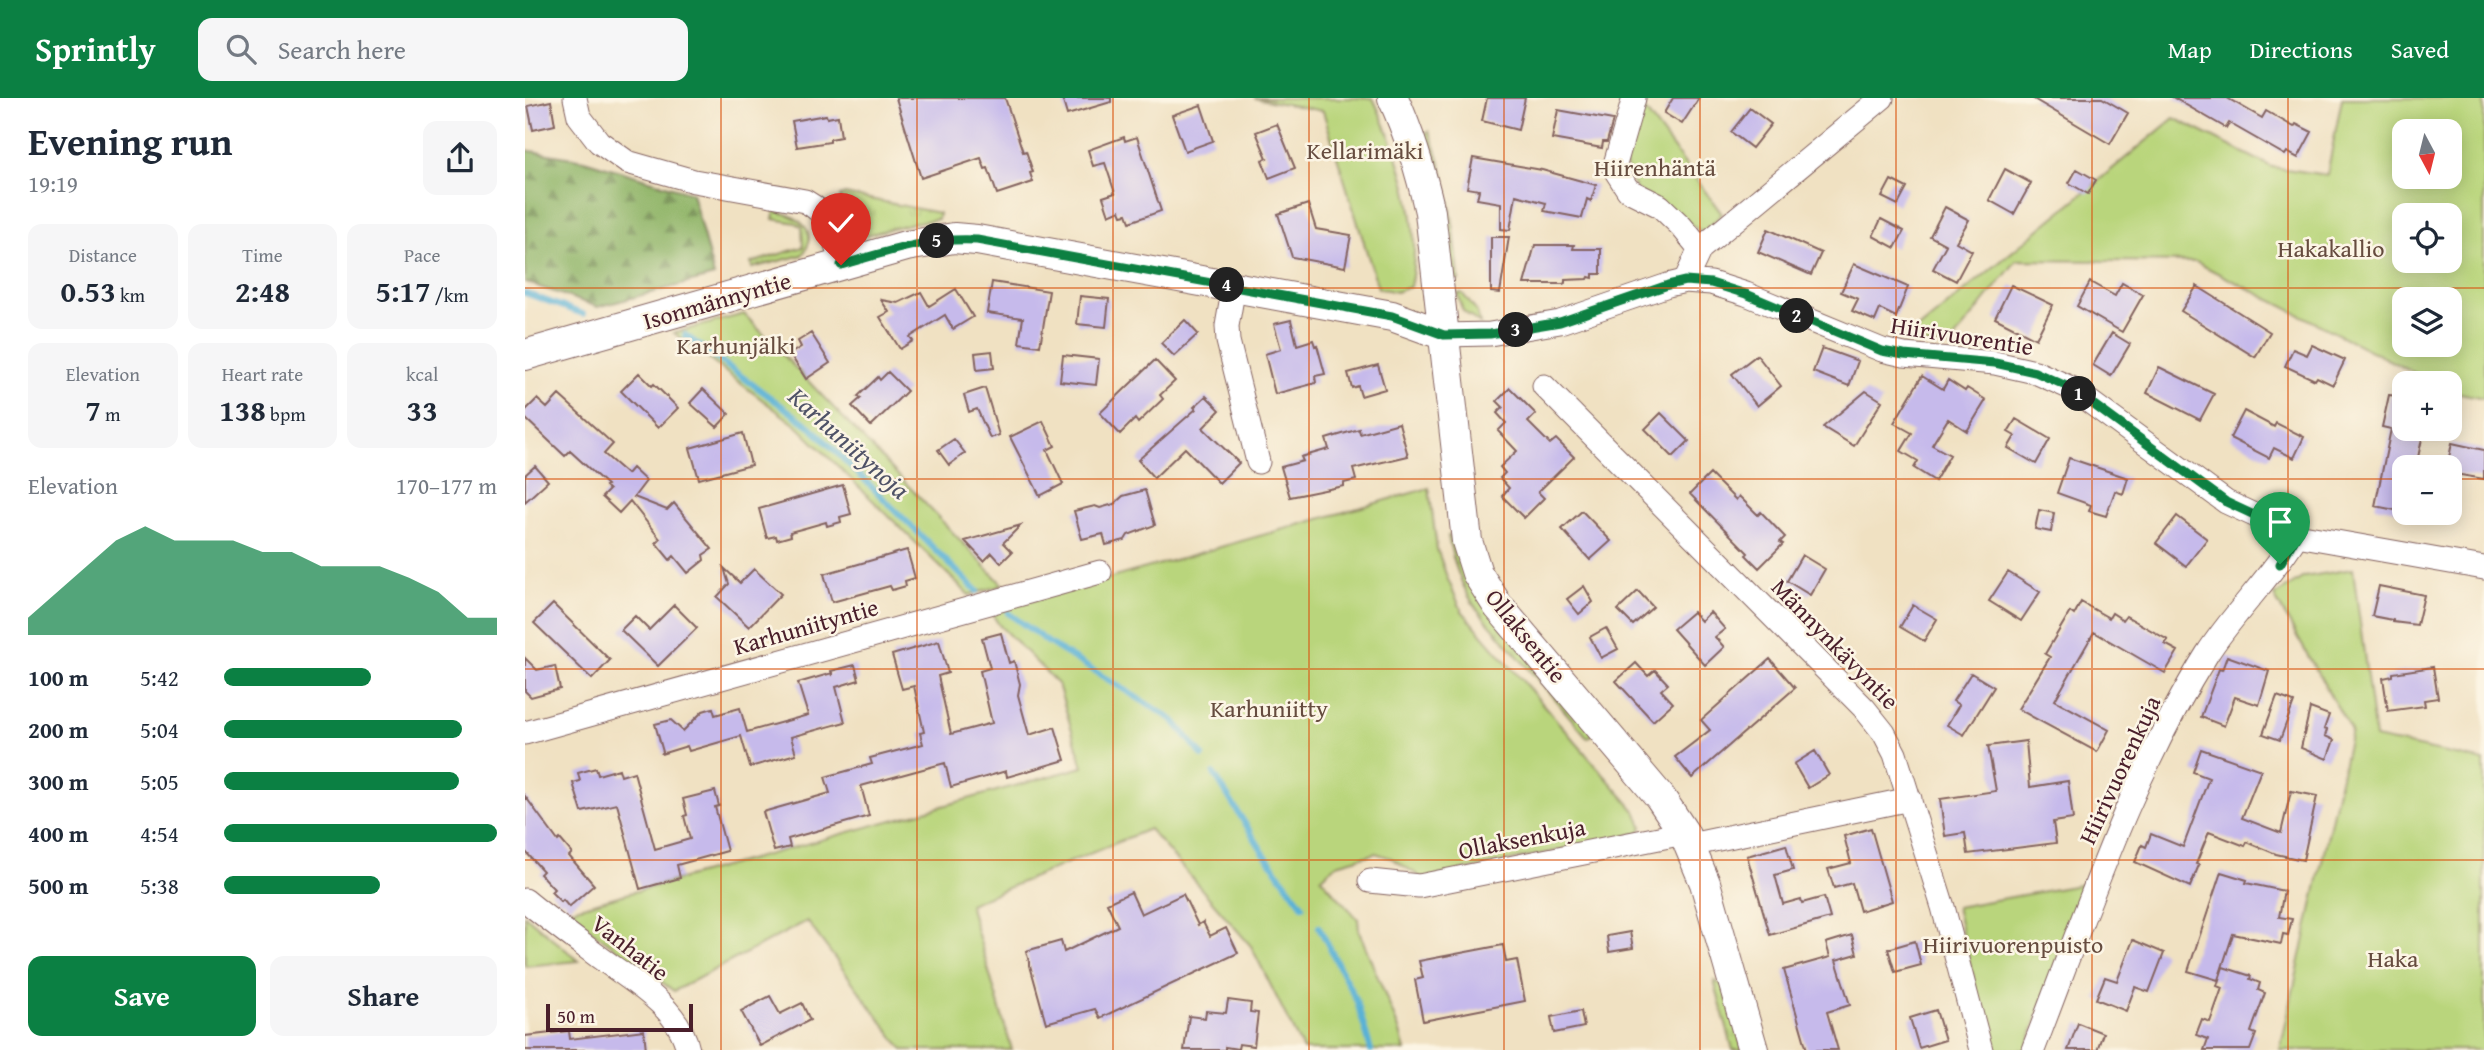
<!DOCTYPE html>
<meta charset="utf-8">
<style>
body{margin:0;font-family:"Gentium Book Plus",serif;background:#f6f6f7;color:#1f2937;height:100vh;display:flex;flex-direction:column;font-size:26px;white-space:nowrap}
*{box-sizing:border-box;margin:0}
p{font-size:23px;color:#747a83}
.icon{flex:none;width:38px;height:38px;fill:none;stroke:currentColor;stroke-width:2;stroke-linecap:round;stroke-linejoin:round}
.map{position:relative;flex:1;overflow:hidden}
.panel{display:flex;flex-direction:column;background:#fff;width:525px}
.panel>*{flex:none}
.needle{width:46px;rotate:173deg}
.fabs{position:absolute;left:1867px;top:21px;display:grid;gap:14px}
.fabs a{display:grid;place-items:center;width:70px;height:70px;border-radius:14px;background:#fff;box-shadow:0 4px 18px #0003;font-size:35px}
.scale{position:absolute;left:21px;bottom:18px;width:147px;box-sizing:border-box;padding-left:7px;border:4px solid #4a1f2b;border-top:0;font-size:19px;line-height:24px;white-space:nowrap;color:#4a1f2b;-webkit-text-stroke:5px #fcf5e5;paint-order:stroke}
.pin{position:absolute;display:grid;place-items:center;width:60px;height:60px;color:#fff;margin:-72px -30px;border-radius:50% 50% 50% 0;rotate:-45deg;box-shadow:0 0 7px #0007}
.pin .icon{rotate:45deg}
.km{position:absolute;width:35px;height:35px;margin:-18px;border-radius:50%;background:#222;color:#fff;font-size:19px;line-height:35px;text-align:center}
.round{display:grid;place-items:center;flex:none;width:74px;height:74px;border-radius:14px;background:#f6f6f7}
.summary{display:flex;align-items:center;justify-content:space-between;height:119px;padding:0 28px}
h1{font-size:38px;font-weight:700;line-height:52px}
.stats{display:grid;grid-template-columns:repeat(3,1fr);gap:10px;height:119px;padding:7px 28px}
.stats div{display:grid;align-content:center;border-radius:14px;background:#f6f6f7;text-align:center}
.stats b{font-size:30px;font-weight:700}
.stats small{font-size:19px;font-weight:400}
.stats p{font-size:19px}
.chart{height:196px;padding:14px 28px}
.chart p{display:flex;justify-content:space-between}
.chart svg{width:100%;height:126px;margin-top:7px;fill:#0b8043;opacity:.7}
.action{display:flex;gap:14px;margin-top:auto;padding:14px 28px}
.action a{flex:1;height:80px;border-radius:14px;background:#0b8043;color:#fff;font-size:28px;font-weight:700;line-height:80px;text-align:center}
.action a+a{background:#f6f6f7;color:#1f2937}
ul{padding:0 28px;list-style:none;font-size:23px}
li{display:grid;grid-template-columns:112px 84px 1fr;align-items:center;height:52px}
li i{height:18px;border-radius:9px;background:#0b8043}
header{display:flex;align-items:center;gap:42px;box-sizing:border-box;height:98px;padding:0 35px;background:#0b8043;color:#fff}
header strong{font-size:33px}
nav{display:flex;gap:38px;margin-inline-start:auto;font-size:24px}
.search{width:490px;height:63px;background:#f6f6f7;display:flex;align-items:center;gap:18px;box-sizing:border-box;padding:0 24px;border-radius:14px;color:#747a83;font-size:26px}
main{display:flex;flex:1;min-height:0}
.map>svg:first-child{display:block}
.grass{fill:url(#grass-tufts);stroke:#827a53;stroke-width:2}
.forest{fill:url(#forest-firs);stroke:#6e6a4b;stroke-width:2}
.green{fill:#b9d57b;stroke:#827a53;stroke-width:2;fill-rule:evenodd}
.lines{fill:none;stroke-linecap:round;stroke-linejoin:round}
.stream{stroke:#58b1d6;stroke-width:6}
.building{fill:#c6baeb}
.minor-casing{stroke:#846360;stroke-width:25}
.tertiary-casing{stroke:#846360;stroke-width:32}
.minor{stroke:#fff;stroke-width:23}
.tertiary{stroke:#fff;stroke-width:30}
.route-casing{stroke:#fff;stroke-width:14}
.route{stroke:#0b8043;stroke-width:9}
.grid{fill:none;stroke:#d8530f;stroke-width:2;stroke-opacity:0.55}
.labels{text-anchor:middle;stroke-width:5;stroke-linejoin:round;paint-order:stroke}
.park-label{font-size:24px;fill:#664c3f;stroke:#fcf5e5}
.street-label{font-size:24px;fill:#4a1f2b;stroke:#fcf5e5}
.water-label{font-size:26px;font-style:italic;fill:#4f5267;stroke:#fcf5e5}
</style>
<header>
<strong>Sprintly</strong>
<div class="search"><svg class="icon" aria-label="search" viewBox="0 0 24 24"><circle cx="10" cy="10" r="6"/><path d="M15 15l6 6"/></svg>Search here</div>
<nav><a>Map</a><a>Directions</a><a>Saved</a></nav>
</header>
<main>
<section class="panel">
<div class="summary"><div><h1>Evening run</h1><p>19:19</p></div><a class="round"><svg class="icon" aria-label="share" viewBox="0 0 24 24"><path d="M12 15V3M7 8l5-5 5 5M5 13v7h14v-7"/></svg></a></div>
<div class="stats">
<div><p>Distance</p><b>0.53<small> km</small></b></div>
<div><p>Time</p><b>2:48</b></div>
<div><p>Pace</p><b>5:17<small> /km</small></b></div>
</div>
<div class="stats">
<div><p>Elevation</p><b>7<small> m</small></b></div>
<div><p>Heart rate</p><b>138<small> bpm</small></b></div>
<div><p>kcal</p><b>33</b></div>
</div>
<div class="chart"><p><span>Elevation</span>170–177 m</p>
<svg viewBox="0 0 160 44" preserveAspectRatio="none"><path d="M0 44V38L10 29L20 20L30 11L40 6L50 11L60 11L70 11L80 15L90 15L100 20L110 20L120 20L130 24L140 29L150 38L160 38V44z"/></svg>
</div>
<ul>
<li><b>100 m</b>5:42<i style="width:54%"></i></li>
<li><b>200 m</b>5:04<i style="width:87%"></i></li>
<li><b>300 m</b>5:05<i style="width:86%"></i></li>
<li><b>400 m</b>4:54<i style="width:100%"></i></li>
<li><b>500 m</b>5:38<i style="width:57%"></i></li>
</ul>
<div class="action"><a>Save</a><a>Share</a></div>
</section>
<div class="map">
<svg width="1959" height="952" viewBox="0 0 1959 952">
<defs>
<pattern id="grass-tufts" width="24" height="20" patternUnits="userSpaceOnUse" patternTransform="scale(1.75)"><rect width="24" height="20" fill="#b9d57b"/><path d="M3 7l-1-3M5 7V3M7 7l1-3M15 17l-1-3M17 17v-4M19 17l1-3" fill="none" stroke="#a1b66a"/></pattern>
<pattern id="forest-firs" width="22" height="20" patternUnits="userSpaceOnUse" patternTransform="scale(1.75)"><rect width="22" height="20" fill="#92b66b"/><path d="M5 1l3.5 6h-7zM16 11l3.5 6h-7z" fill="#799358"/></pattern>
</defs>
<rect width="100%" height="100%" fill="#fcf5e5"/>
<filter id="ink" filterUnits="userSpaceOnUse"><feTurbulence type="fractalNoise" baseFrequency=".0143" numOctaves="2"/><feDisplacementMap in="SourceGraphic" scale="14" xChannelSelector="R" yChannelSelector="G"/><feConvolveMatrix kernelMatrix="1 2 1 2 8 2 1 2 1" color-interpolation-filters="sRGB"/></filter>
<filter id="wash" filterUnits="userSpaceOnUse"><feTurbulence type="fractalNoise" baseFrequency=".00686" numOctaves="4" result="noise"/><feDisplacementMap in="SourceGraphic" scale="28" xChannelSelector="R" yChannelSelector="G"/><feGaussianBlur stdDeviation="1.57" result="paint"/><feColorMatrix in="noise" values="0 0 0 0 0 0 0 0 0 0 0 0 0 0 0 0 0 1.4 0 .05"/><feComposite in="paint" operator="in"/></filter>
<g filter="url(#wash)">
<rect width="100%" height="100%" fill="#f0e1c2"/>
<path class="grass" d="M904,33C924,80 930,132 934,182L930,184L895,39Z
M320,96L414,115L413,121L387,125L335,139C320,127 316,116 315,98Z
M250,113C271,117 297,132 277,157L227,170L226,165L278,149L277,129L271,125L248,121Z
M937,195L952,214L955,226L938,213L932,196Z
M930,436L1069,635L1063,640L951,510C936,488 928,464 923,438Z
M1189,883L1199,887L1218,952H1208Z"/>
<path class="forest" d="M0,52L59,62L167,95L189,178L73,209L0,184Z"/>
<path class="green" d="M729,0H848C875,58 899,124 885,189L871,194L853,190L798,13Z
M1103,0H1122L1119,11L1197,116L1178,134L1110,91L1091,42Z
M1817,0H1959V300L1925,293V285H1909L1671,164L1492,162L1424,248L1378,244L1649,20L1747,69L1802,77ZM1880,33H1925V79H1880ZM1880,117H1925V163H1880ZM1880,201H1925V247H1880Z
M219,216L478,487L444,497L272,328L149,235Z
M904,390L912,451L923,482L937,513L1112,715L1117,729L1114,735L899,781L866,760L851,755L812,766L796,780L833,821L834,833L874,931L880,952H778L726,848L624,731L444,806L487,952H378L282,823L149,893L40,813L558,669L533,586L474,527L466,514Z
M1828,471L1850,640L1959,663V952H1755L1826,633L1749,498L1779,479Z
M1559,786L1501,952H1466L1431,809Z
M0,817L54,863L0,868Z"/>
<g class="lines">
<path class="stream" d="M0,195L58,216
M160,237L286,329L452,493
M483,515L524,545L648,622L678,658
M689,676L738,754L778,808
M794,829L832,904L846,952"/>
</g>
<g id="blocks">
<path class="building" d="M371,0H480L498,54L501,53L508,74L505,75L508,84L472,96L463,70L460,71L456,60L396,80Z
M537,0H586V4L542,17Z
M962,0H1000L993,32L957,23Z
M1148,0H1174L1157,26L1139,15Z
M1507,0H1577L1603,15L1585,46Z
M1649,0H1702L1737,20L1741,13L1769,29L1771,26L1787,34L1773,60L1762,54L1760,57L1704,25L1701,30Z
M26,3L30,27L8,32L3,8Z
M676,7L688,43L660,53L647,17Z
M1225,10L1246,26L1227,50L1206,34Z
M1033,12L1088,22L1082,44H1078L1077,50L1027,41Z
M301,17L302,20L313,18L316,39L305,41V44L272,49L267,23Z
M752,26L770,70L744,80L737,62L742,60L731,34Z
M599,39L600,43L612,39L636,113L605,124L602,116L597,117L595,112L584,117L578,99L590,95L580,65L568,68L563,52Z
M948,60L1017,72L1071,87L1066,103L1062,101L1057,120L1019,113L1021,105L991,97L985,132L976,131V105L952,101L954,92L942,90Z
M1480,71L1506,85L1489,116L1464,102Z
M1552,71L1571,82L1563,96L1544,85Z
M1366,82L1382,90L1373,107L1357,99Z
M783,106L791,131L826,137L820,169L767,159L753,116Z
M1420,109L1444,122L1431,144L1447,153L1431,183L1408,171L1421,147L1405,138Z
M1356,121L1379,133L1370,150L1348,138Z
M1243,131L1296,155L1286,177L1233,154Z
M966,139H984L975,195L966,194Z
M1010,147H1049L1048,151H1076V176H1068V180L1064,179L1063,181L1040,182V185L1038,186H999Z
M1329,166L1383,189L1371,219L1355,211L1350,223L1327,213L1333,201L1316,194Z
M467,184L524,193L515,248L494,245L498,220L462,215Z
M1565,184L1590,198L1597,185L1618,197L1597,234L1552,208Z
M1486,187L1528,207L1511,241L1470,220Z
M1672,188L1745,234L1730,259L1656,213Z
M431,191L448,219L428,231L420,217L385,239L388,243L375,251L355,219L364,214L356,202L373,205L396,194L404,208Z
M555,198L584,201L581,229L552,226Z
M660,222L673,236L649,258L636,245Z
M766,222L772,247L788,242L790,248L792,247L800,276L790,278L791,285L750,296L740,256L756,251L749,226Z
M286,235L305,265L281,281L265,256L276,249L273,243Z
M1587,235L1605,246L1586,278L1568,267Z
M1787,247L1820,262L1808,287L1792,279L1790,282L1760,268L1768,251L1782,257Z
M1297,250L1333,263L1324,288L1288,274Z
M467,253L469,270L452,272L450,255Z
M538,257L574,261L571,287L535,283Z
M1232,257L1256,288L1232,308L1207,276Z
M630,262L650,283L635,297L638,301L613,325L610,321L595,336L575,315Z
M853,267L860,291L836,298L833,288L827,290L823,275Z
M1634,269L1689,296L1675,322L1622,295Z
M363,274L382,293L346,328L327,308L336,300L333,298L353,279L355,282Z
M114,275L127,288L129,286L153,310L133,330L96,293Z
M1397,278L1418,291L1423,282L1440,293L1442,290L1461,302L1442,333L1423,321L1407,347L1425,357L1410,383L1389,370L1393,363L1376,353L1387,335L1369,325Z
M460,290L474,337L465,340L452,311L444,314L439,297Z
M985,290L1011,316L1003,324L1025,346L1031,341L1049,359L1013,394L1019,400L999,420L977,398L984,390L975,380L980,375L975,369L992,353L973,333L981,325L972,315L978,309L972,303Z
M178,291L204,316L192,329L165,305Z
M1341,293L1357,303L1329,348L1298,329Z
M34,297L88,346L79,356L102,376L107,370L121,383L109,399L142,412L149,405L187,451L178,457L179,462L163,475L149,458L145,462L131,445L135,441L105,403L94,415L77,399L84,392L80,388L82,387L45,353L40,358L0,320V313L12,301L22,310Z
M1864,297L1880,299V331H1899L1891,369H1880V414L1850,408L1866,331L1857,329Z
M681,298L695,312L678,330L714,365L694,385L660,350L629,380L613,362L671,311L669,309Z
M1719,313L1749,329L1751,325L1779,339L1769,360L1749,350L1744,360L1705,340Z
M1136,315L1164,343L1148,359L1120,331Z
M1491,321L1525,341L1511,366L1483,350L1490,338L1483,334Z
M518,323L530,348L522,352L538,386L515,398L485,339Z
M874,325L883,358L828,371L831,382L819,385V388L765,399L756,369L778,363L776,359L804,351L801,341L834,331L835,336Z
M218,335L226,367L174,381L165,350Z
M429,341L440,355L424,367L413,352Z
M1927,345L1959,352V381L1930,376L1931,371L1922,369Z
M1544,360L1603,380L1598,396L1590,393L1581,418L1564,413L1566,407L1532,395Z
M10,368L23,383L0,404V377Z
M1185,376L1211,402L1214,398L1233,417L1236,414L1260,439L1255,444L1258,446L1234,470L1221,457L1223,455L1165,396Z
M318,387L326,416L315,419L316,424L302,428L301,424L280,430L265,434L266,438L252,442L251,438L242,440L234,411Z
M620,392L630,427L603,437L600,442L581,447L578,436L557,441L549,413L570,408L575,410L589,406L598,398Z
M1514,412L1529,415L1526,434L1510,431Z
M1057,413L1086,443L1065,462L1037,431Z
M1652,418L1682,441L1661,468L1631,445Z
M496,427L478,445L487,454L476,465L467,455L459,463L440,443Z
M382,452L390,480L380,483L381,488L367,492L365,488L307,504L299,476Z
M1277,457L1300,471L1285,497L1262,483Z
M199,470L215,485L229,471L256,496L224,529L192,499L204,486Z
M1483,474L1515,494L1496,523L1464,503Z
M1059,488L1068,504L1054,516L1042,501Z
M1854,488L1899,497L1892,527L1868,524V522L1847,518Z
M1113,493L1128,509L1108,527L1093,512Z
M1556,504L1584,520L1587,515L1598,522L1601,518L1643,542L1640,546L1653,553L1640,575L1569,534L1530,602L1584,632L1572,654L1493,611L1525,559L1520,556L1545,514L1549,517Z
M28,506L85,562L67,581L9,525Z
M149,507L172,530L133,568L96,532L110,518L124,532Z
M1388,507L1412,521L1399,543L1375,529Z
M1168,514L1176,523L1185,514L1200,531L1190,539L1199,549L1180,567L1148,531Z
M1081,530L1093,551L1076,560L1065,539Z
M476,535L484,565L489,563L495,586L493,597L504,637L530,629L540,662L482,679L481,673L426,689L420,665L336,688L344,718L263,741L265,749L249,753L238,714L305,695L300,679L347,666L345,660L398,646L395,635L399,634L389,588L377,591L367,557L414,543L423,575L413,578L426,636L467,625L455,573L465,570L457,540Z
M1702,558L1744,573L1734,607L1710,599L1699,628L1676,619L1694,571L1697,572Z
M0,560L12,572L30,568L35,591L6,599L0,593Z
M1245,561L1270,590L1167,680L1150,659L1185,632L1176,622Z
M1111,565L1123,578L1130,572L1143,586L1136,592L1148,605L1128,623L1091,583Z
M330,567L334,582L311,589L320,624L266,639L271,656L225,669L216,638L164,653L162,648L136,656L138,654L130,626L146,622L158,633L178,613L188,610L190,617L215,610L222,634L283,617L273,585L307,575V578L306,573Z
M1908,569L1913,600L1899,602L1900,608L1863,613L1858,580L1868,578V575Z
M1446,575L1469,589L1439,637L1422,627L1434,607L1428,603Z
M1752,598L1769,604L1755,642L1738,636Z
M1785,610L1804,617L1799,631L1802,632L1800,638L1809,642L1802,661L1776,650Z
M1501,643L1505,689L1543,683L1548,721L1528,724L1531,745L1443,756L1440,735L1420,738L1415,701L1471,693L1463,648Z
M1676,651L1736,672L1717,720L1756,735L1766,693L1792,698L1778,762L1751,756L1722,744L1720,748L1684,734L1671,766L1674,767L1665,789L1610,764L1617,747L1621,749L1626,736L1658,749L1684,680L1668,674Z
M1290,653L1304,677L1283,690L1269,666Z
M71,670L73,677L94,671L96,678L109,674L130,751L165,741L159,718L162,717L158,701L190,693L194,708L190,709L202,753L152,767L155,780L115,791L92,706L57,714L48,685L55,683L53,675Z
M0,698L33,743L35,741L47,755L44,758L69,787L44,809L38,802L36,804L26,794L29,791L15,776L18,773L0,753Z
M1346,730L1367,803L1335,813L1327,785L1309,790L1303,771L1326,765L1319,738Z
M1261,747L1268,772L1250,777L1258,806L1276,801L1277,805L1299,799L1305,820L1245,837L1222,758Z
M1696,774L1722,782L1721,785L1759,793L1754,819L1767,821L1763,837L1758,836L1756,846L1708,836L1693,882L1663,873Z
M606,794L616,816L658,796L673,827L678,824L685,838L701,830L713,855L575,920L570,911L521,925L501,853L536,843L539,854L593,828L582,805Z
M1105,834L1108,850L1084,854L1082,838Z
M1327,837L1332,856L1311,862L1325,907L1302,914L1313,952H1282L1259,872L1305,859L1301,845Z
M1608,842L1639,855L1624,894L1610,889L1601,913L1571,901L1580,879L1592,883Z
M1390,843L1396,867L1370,874L1363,851Z
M978,847L981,864L992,862L1000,903L898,923L890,882L898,880L894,863Z
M1698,869L1726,878L1725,881L1735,885L1733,892L1740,895L1726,934L1731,936L1725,952H1679L1683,941L1671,937L1677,921L1685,924L1697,890L1692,888Z
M245,898L255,916L277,905L285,922L235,948L216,913Z
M703,902L726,905L725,914L733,915L729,948L714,946L713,951L700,949V952H659L664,918L680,920L681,913L701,915Z
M1411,912L1420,942L1394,950L1385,920Z
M1056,913L1059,929L1029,935L1026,919Z
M1553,925L1578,935L1572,952H1543Z
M119,932L121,952H0V938L44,933L45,941Z"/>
</g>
</g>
<g filter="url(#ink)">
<use href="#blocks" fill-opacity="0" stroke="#846360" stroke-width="2"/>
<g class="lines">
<g class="minor-casing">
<path id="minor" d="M50,0L54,18L74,44L102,64L169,83L280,103C309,119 308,137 316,167
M1109,0L1089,70L1103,92L1135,108L1156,128L1175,151
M1160,183L1175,151L1357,0
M709,188L702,228L703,243L733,364
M919,237L965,236L1035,224L1143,187L1160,183L1186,185L1221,196L1357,252L1379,257L1470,265L1510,274L1546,290L1701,404L1772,437L1959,470
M1019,288L1339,610L1359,635L1370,656L1418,809L1456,952
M0,635L575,474
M1165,747L1385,701
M845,783L894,788L1159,735
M0,802C23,821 46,838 70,856C103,881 154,907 163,952
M1508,952C1560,818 1605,679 1682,556C1709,514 1746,480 1772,437"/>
</g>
<g class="tertiary-casing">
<path id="tertiary" d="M868,0C885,37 896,74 905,114L942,443L952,475L973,508L1135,699L1159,735L1180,785L1228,952
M0,257L381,148L429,140L452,142L867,218L919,237"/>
</g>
<use href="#minor" class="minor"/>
<use href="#tertiary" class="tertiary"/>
</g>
</g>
<g class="lines" filter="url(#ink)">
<g class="route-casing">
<path id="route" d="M316,167C361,154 405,139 452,142L867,218L919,237L965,236L1035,224L1143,187L1160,183L1186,185L1221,196L1357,253L1379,257L1470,265L1510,274L1546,290L1701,404L1772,437L1755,466"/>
</g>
<use href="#route" class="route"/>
</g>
<path class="grid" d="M196,0V952M392,0V952M588,0V952M784,0V952M979,0V952M1175,0V952M1371,0V952M1567,0V952M1763,0V952M0,190H1959M0,381H1880M1925,381H1959M0,571H1959M0,762H1959"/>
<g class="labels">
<g class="park-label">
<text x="840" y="61">Kellarimäki</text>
<text x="1130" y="78">Hiirenhäntä</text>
<text x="1806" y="159">Hakakallio</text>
<text x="211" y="256">Karhunjälki</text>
<text x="744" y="619">Karhuniitty</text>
<text x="1488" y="855">Hiirivuorenpuisto</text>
<text x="1868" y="869">Haka</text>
</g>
<g class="street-label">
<text transform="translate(192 203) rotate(-16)" y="8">Isonmännyntie</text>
<text transform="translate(1437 238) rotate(9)" y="8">Hiirivuorentie</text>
<text transform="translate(281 529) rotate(-16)" y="8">Karhuniityntie</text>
<text transform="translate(1001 538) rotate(51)" y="8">Ollaksentie</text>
<text transform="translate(1310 546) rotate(46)" y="8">Männynkävyntie</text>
<text transform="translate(1595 672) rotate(-65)" y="8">Hiirivuorenkuja</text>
<text transform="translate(997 741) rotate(-11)" y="8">Ollaksenkuja</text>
<text transform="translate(105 850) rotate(38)" y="8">Vanhatie</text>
</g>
<g class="water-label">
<text transform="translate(324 345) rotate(42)" y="9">Karhuniitynoja</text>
</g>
</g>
</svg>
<div class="fabs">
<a><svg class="needle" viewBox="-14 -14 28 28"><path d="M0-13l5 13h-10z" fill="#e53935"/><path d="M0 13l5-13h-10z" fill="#747a83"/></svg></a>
<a><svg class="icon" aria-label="locate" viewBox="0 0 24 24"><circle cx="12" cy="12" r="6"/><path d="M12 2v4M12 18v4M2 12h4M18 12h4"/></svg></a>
<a><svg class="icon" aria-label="layers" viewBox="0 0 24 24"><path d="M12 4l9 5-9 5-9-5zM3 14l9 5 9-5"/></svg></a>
<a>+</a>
<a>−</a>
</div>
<div class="scale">50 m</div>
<div class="pin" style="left:1755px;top:466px;background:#1e9e55"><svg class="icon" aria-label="arrive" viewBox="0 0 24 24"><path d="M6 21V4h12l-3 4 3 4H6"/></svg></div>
<div class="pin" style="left:316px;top:167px;background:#d93025"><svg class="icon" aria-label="check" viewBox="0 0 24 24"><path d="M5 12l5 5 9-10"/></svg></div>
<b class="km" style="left:1554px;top:296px">1</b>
<b class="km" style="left:1272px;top:218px">2</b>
<b class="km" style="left:991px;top:232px">3</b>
<b class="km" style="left:702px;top:187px">4</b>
<b class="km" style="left:412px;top:143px">5</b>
</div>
</main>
